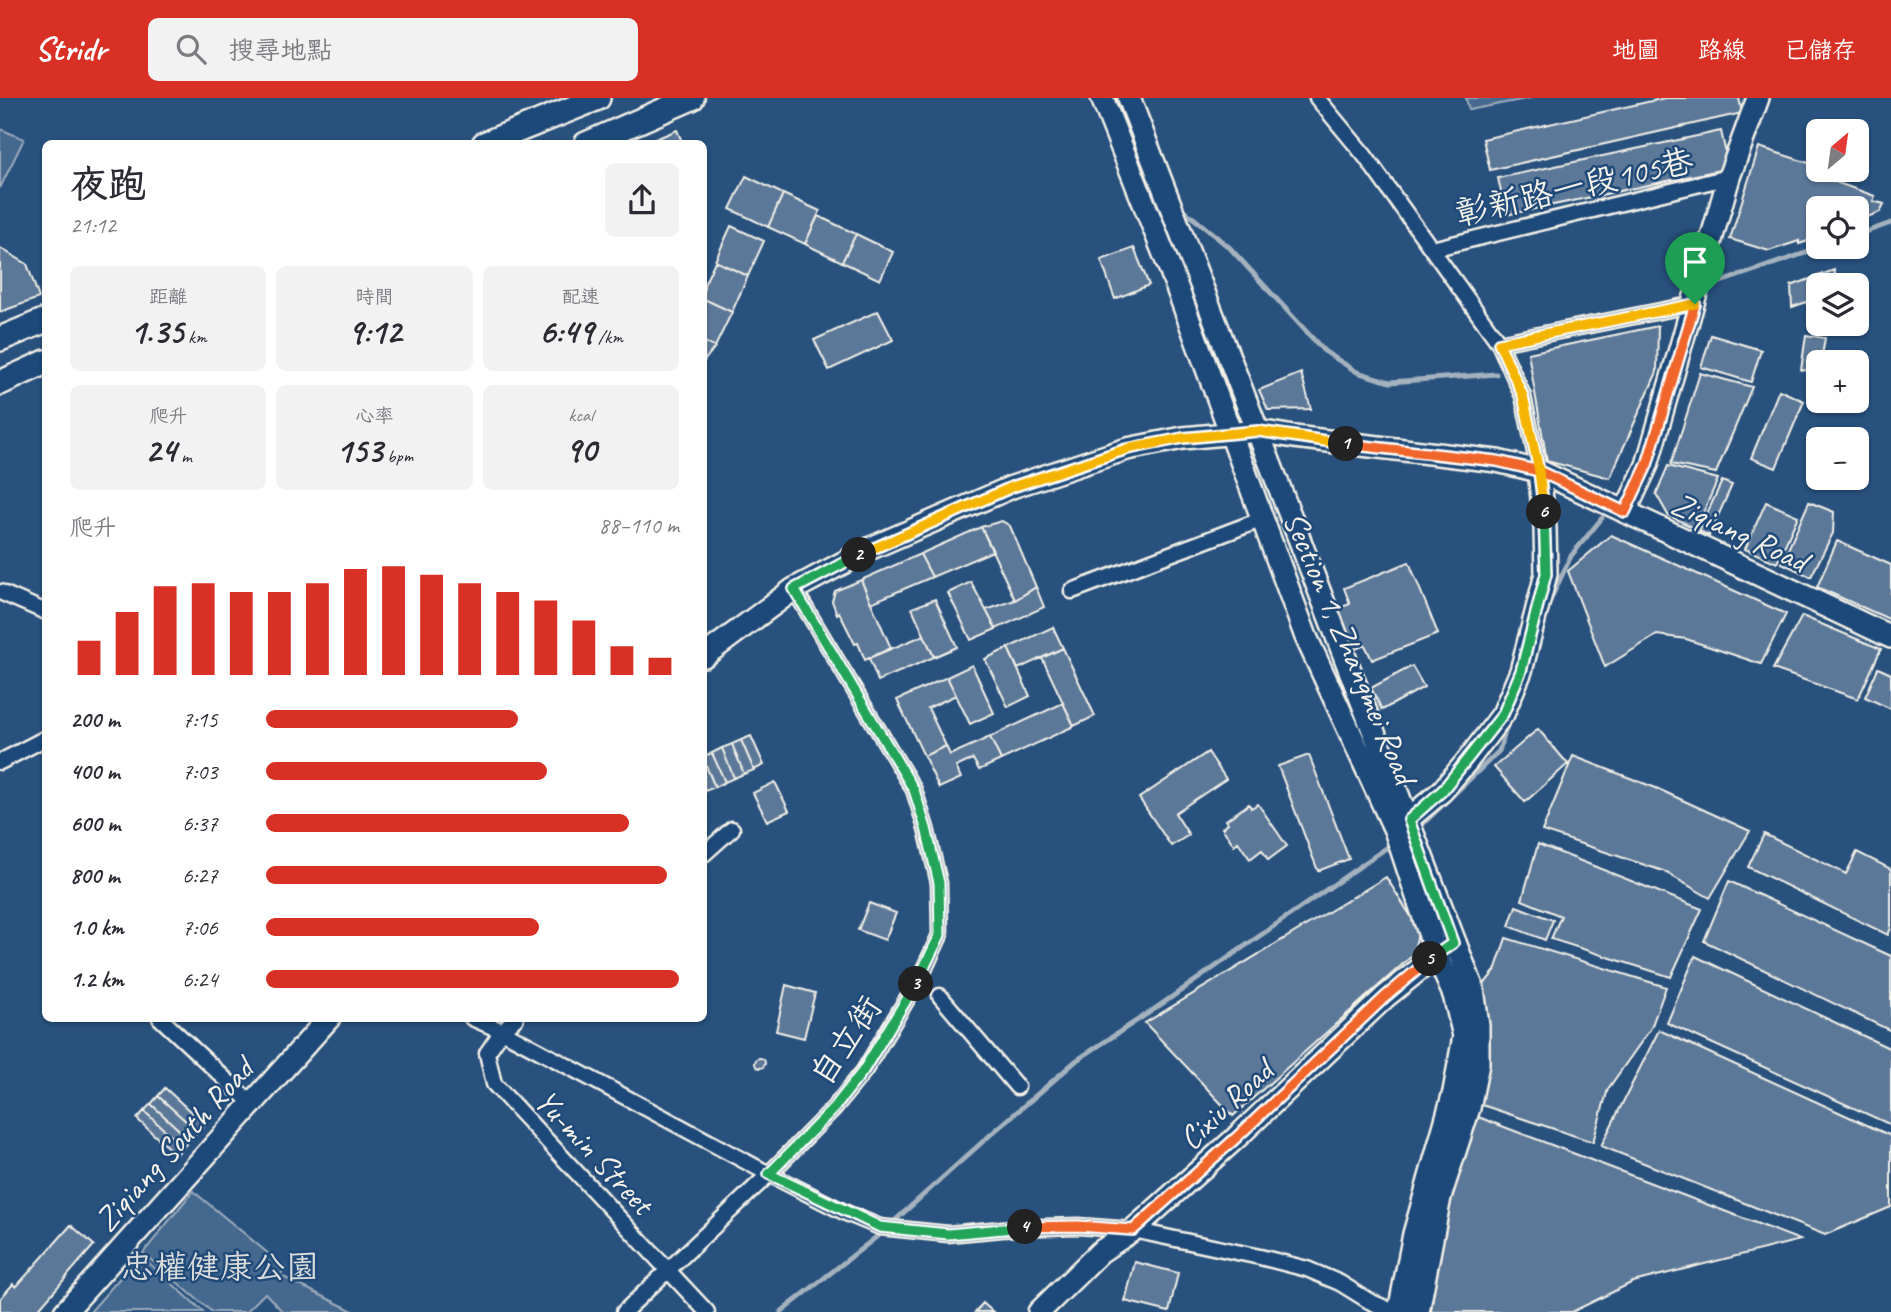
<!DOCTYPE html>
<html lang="zh-TW">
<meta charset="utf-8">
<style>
body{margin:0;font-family:Caveat,"LXGW WenKai TC",sans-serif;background:#f2f2f3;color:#2b2b33;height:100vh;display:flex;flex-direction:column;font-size:26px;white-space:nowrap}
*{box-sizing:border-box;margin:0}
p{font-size:23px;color:#7c7c81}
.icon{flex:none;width:38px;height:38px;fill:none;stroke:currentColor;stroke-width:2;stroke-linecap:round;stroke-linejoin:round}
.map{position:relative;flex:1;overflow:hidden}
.panel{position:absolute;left:42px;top:42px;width:665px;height:882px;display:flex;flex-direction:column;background:#fff;border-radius:10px;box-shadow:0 2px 5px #0004}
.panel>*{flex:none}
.needle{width:46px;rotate:29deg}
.tools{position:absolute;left:1806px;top:21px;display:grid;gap:14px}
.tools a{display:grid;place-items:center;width:63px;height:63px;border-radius:10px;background:#fff;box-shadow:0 2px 5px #0004;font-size:35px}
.pin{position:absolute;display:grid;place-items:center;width:60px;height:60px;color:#fff;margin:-72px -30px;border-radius:50% 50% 50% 0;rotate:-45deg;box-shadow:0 0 7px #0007}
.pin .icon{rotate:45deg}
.km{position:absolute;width:35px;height:35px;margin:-18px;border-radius:50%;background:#222;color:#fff;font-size:19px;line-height:35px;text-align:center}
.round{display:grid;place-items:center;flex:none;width:74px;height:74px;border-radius:10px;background:#f2f2f3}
.summary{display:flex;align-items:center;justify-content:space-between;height:119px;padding:0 28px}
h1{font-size:38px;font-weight:700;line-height:52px}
.metrics{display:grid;grid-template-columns:repeat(3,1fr);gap:10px;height:119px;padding:7px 28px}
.metrics div{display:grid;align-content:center;border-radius:10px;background:#f2f2f3;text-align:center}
.metrics b{font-size:35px;font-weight:700}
.metrics small{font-size:19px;font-weight:400}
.metrics p{font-size:19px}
.chart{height:196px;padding:14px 28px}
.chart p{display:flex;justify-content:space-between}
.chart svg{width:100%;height:126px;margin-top:7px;stroke:#d93025;stroke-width:6}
ul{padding:0 28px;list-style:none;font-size:23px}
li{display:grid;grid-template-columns:112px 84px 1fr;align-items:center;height:52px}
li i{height:18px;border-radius:9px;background:#d93025}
header{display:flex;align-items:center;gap:42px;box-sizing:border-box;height:98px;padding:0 35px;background:#d93025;color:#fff}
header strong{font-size:33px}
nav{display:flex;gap:38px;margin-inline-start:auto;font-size:24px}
.search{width:490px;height:63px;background:#f2f2f3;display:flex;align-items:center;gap:18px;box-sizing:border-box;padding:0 24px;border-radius:10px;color:#7c7c81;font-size:26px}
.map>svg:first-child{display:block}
.green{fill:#45688e;stroke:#9cacbb;stroke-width:2}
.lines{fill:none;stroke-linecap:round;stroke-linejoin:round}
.stream{stroke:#a4b2be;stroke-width:5}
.building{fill:#5b7899;stroke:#f4f1e8;stroke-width:2}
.street-casing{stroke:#f4f1e8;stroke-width:19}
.secondary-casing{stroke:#f4f1e8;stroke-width:26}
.primary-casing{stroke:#f4f1e8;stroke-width:28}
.street{stroke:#1f4a7a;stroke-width:14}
.secondary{stroke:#1f4a7a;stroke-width:21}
.primary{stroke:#1f4a7a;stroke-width:23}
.split-1-casing{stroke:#fff;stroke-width:14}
.split-2-casing{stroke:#fff;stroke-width:14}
.split-3-casing{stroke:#fff;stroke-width:14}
.split-4-casing{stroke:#fff;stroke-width:14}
.split-5-casing{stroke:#fff;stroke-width:14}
.split-6-casing{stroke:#fff;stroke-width:14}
.split-7-casing{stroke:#fff;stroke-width:14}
.split-1{stroke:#f0652b;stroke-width:9}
.split-2{stroke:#f5b400;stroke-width:9}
.split-3{stroke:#22a559;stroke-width:9}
.split-4{stroke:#22a559;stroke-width:9}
.split-5{stroke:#f0652b;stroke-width:9}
.split-6{stroke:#22a559;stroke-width:9}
.split-7{stroke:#f5b400;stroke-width:9}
.labels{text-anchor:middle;stroke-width:5;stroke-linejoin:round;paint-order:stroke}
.street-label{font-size:33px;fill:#f4f1e8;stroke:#1f4a7a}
.park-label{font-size:33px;fill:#dadcda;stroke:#1f4a7a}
</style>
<header>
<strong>Stridr</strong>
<div class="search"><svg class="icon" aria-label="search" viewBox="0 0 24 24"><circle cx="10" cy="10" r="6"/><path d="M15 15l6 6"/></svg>搜尋地點</div>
<nav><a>地圖</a><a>路線</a><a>已儲存</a></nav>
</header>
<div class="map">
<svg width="1891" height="1214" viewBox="0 0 1891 1214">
<rect width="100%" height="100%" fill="#28517e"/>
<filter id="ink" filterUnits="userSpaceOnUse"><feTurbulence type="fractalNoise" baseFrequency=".0143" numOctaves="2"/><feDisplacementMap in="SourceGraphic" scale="14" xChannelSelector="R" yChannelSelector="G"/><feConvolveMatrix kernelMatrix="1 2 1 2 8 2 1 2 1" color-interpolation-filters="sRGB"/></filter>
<g filter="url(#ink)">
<path class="green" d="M1466,0H1531L1469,12Z
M0,31L24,41L0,90Z
M193,1093L287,1171L279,1177L355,1214H283L265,1195L246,1214H212L143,1155Z
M140,1157L204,1214H90Z"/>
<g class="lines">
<path class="stream" d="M1180,109L1230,150L1324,253L1357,274L1390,284L1496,276
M1857,137L1891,125
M1709,188L1823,149
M1547,509L1571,458L1602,420
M1415,730L1426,723L1499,653L1509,621
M891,1126L989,1038L1077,962L1153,912L1392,746
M781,1214L884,1133"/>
</g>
<path class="building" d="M1665,0H1739L1742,15L1490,72L1483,41Z
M677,32L683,46H643Z
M1721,33L1729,70L1506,117L1498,80Z
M1759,49L1818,68V72H1824L1821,79L1875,98L1873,103L1884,106L1880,114L1857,123V110H1818V138L1814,141L1799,146V143L1769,153L1730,141Z
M746,78L783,96L768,129L730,111Z
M783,96L820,113L805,146L768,129Z
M818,118L856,136L842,164L805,146Z
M731,128L764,143L748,178L715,163Z
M856,136L893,154L880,182L842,164Z
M0,150L27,166L39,200L0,214Z
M1134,150L1149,187L1115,201L1101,162Z
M715,163L748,178L732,214L704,201V187Z
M1834,172L1838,187H1818V200L1792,209L1791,188Z
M704,201L732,214L715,249L704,244Z
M878,213L893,242L829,272L814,242Z
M1658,228L1657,274L1610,380L1547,363L1528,255Z
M1711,237L1761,252L1751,284L1701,269Z
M1806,237L1825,240L1821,264H1818V274L1801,272Z
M704,244L715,249L704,263Z
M1301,275L1311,311L1268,312L1259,292Z
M1700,275L1752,289L1716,375L1671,366Z
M1779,292L1804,303L1776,370L1751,360Z
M1668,368L1718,381L1696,431L1668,417L1656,396Z
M1722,383L1732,387L1709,438L1699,433Z
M1766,404L1798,418L1777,465L1745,451Z
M1809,404L1834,414L1833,435L1811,479L1782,465Z
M1002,423L1010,428L1036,489L1015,502L981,429Z
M981,429L993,453L932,479L920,456Z
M1611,437L1786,516L1761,566L1686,541L1657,537L1605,569L1568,473Z
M1837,443L1891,467V522L1817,489Z
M920,456L932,479L871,505L861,482Z
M1409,464L1438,536L1372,562L1365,547L1351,553L1334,512L1350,506L1344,490Z
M861,482L891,550L865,562L858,545L855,546L839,514L837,516L832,503L835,493Z
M971,484L996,531L971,542L948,495Z
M1036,489L1044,509L996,531L986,512L1015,502Z
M935,501L957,549L934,559L912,510Z
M1802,518L1881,551L1858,601L1773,571Z
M1053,529L1063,550L1018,571L1008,550Z
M924,537L934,559L878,583L869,560Z
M1008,550L1030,598L1008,609L985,561Z
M1063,550L1095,618L1074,628L1042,560Z
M972,567L994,615L970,626L947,579Z
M1412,568L1424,589L1382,612L1371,590Z
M1878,570L1891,576V611L1865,599Z
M947,579L956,597L928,610L946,648L924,658L897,602Z
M1063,605L1074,628L1001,662L990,639Z
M1538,631L1568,666L1525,704L1494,669Z
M751,638L764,667L754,672L741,642Z
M990,639L1001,662L979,672L973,661L956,669L961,680L939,690L924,658L946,648L950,657Z
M741,642L754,672L744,676L732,646Z
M732,646L744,676L734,680L722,650Z
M722,650L734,680L725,684L712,655Z
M1208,654L1226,681L1175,715L1189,737L1171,748L1139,700Z
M712,655L725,684L715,689L704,663V658Z
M1309,657L1349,761L1318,773L1278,668Z
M1573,658L1656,690L1750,733L1710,800L1663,773L1542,733Z
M704,663L715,689L705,693L704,690Z
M775,684L789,713L767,723L753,695Z
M1249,706L1251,710L1258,706L1287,748L1268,762L1262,752L1250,761L1238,744L1234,747L1222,730L1228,725L1226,722Z
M1764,736L1846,776L1857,754L1891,771V830L1888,837L1748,769Z
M1538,746L1702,811L1671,879L1551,841L1561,818L1522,802Z
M1386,779L1419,831L1413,857L1233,1018L1145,925Z
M1729,783L1891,858V933L1704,843Z
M869,805L896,815L885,842L858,832Z
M1516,808L1553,822L1545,842L1509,828Z
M1506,840L1666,889L1651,930L1608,991L1593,1044L1476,1005L1490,947L1480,891L1495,873Z
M1695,858L1891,951V1027L1667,925Z
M786,887L815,895L804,940L776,933Z
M1659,932L1891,1038V1109L1825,1137L1601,1048Z
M755 965a5 5 0 1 1 10 0a5 5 0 1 1-10 0Z
M165,990L205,1027L198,1034L158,998Z
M158,998L198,1034L190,1042L151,1006Z
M151,1006L190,1042L183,1049L144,1013Z
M144,1013L183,1049L176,1057L137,1021Z
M1473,1017L1800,1142L1633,1184L1572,1214H1431L1441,1129Z
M71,1127L94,1147L36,1214H0V1201L13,1186L16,1189Z
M1135,1164L1178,1175L1169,1214L1125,1203Z
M983,1205L993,1214H975Z"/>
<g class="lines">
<g class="street-casing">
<path id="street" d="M1317,0L1365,58L1499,245L1523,298L1539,373
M1432,151L1729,79
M1499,245L1695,206
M1072,493L1263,421
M0,494L46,514
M0,664L46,640
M704,756L732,731
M940,898L1017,989
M160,920L252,1006
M472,920L502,933L769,1076L846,1115L880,1129L948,1136L1013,1130L1078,1128L1133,1132L1260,1159L1307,1171L1340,1185L1369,1203L1394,1214
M516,920L502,933L487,955L494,986L707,1214
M624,1214L769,1076L834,1010L864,973L922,876L940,837L939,785L926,730L914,692L794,491"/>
</g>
<g class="secondary-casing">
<path id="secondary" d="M1102,0L1172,176L1306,539L1395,732L1436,856L1454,897L1464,938L1454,994L1414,1136L1399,1214
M1129,0L1473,891L1478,928V966L1469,1010L1440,1099L1418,1214
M1625,414L1647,367L1729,79L1758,0
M704,558L794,491L871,450L1012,389L1127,351L1183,340L1258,333L1294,339L1497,363L1539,373L1891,539
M1399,729L1442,693L1468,662L1503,616L1521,573L1546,476L1545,430L1539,373
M65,1214L329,920
M1039,1214L1100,1154L1133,1132L1237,1039L1385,899L1446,850"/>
</g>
<g class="primary-casing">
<path id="primary" d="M484,46L598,0
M586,46L692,0
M0,241L46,222
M0,285L46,264"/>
</g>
<use href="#street" class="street"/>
<use href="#secondary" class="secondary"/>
<use href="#primary" class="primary"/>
</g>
</g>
<g class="lines" filter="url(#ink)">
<g class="split-1-casing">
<path id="split-1" d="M1346,346L1497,363L1539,373L1625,414L1647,367L1695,206"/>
</g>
<g class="split-2-casing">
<path id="split-2" d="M859,457L1012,389L1127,351L1183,340L1258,333L1346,346"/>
</g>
<g class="split-3-casing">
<path id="split-3" d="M859,457L794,491L914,692L926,730L939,785L940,837L916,886"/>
</g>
<g class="split-4-casing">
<path id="split-4" d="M916,886L863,973L834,1010L769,1076L880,1129L948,1136L1025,1129"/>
</g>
<g class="split-5-casing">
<path id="split-5" d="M1025,1129L1078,1128L1133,1132L1237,1039L1385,899L1430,861"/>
</g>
<g class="split-6-casing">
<path id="split-6" d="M1430,861L1453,845L1409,722L1442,693L1503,616L1521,573L1546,476L1544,414"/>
</g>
<g class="split-7-casing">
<path id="split-7" d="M1544,414L1539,373L1523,298L1499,245L1695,206"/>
</g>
<use href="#split-1" class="split-1"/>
<use href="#split-2" class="split-2"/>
<use href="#split-3" class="split-3"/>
<use href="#split-4" class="split-4"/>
<use href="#split-5" class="split-5"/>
<use href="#split-6" class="split-6"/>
<use href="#split-7" class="split-7"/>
</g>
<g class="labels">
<g class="street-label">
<text transform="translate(1574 88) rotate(-13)" y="12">彰新路一段105巷</text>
<text transform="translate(1740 433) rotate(25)" y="12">Ziqiang Road</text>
<text transform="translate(1351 549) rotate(67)" y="12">Section 1, Zhangmei Road</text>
<text transform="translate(845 942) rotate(-56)" y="12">自立街</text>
<text transform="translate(1225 1006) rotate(-43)" y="12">Cixiu Road</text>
<text transform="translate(173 1046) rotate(-48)" y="12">Ziqiang South Road</text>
<text transform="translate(595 1053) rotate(47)" y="12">Yu-min Street</text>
</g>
<g class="park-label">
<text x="220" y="1180">忠權健康公園</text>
</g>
</g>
</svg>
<div class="tools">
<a><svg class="needle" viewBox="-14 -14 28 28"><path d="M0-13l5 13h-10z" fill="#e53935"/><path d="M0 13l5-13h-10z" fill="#7c7c81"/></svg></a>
<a><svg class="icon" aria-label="locate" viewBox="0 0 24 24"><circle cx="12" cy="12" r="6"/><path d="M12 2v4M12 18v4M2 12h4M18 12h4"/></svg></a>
<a><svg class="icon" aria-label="layers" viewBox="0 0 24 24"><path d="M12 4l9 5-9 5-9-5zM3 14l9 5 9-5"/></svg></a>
<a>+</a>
<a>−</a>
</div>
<div class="pin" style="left:1695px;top:206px;background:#1e9e55"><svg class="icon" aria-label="arrive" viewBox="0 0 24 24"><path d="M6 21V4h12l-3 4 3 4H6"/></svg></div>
<b class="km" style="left:1346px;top:346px">1</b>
<b class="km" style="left:859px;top:457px">2</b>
<b class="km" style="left:916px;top:886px">3</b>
<b class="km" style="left:1025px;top:1129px">4</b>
<b class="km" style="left:1430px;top:861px">5</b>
<b class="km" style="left:1544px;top:414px">6</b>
<section class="panel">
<div class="summary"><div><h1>夜跑</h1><p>21:12</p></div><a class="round"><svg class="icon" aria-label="share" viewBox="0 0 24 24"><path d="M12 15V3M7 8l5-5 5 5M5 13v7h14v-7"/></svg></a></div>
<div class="metrics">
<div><p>距離</p><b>1.35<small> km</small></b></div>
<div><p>時間</p><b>9:12</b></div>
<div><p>配速</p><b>6:49<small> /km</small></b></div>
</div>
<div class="metrics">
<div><p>爬升</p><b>24<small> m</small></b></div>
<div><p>心率</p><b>153<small> bpm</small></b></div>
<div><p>kcal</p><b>90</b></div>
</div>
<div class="chart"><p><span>爬升</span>88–110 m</p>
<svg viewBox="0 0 160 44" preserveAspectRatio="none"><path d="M5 44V32M15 44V22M25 44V13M35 44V12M45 44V15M55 44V15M65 44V12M75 44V7M85 44V6M95 44V9M105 44V12M115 44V15M125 44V18M135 44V25M145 44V34M155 44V38"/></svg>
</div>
<ul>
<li><b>200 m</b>7:15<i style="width:61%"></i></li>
<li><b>400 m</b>7:03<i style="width:68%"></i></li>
<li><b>600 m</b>6:37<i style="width:88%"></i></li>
<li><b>800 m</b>6:27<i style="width:97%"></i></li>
<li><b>1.0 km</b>7:06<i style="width:66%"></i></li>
<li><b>1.2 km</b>6:24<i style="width:100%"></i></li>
</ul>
</section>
</div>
